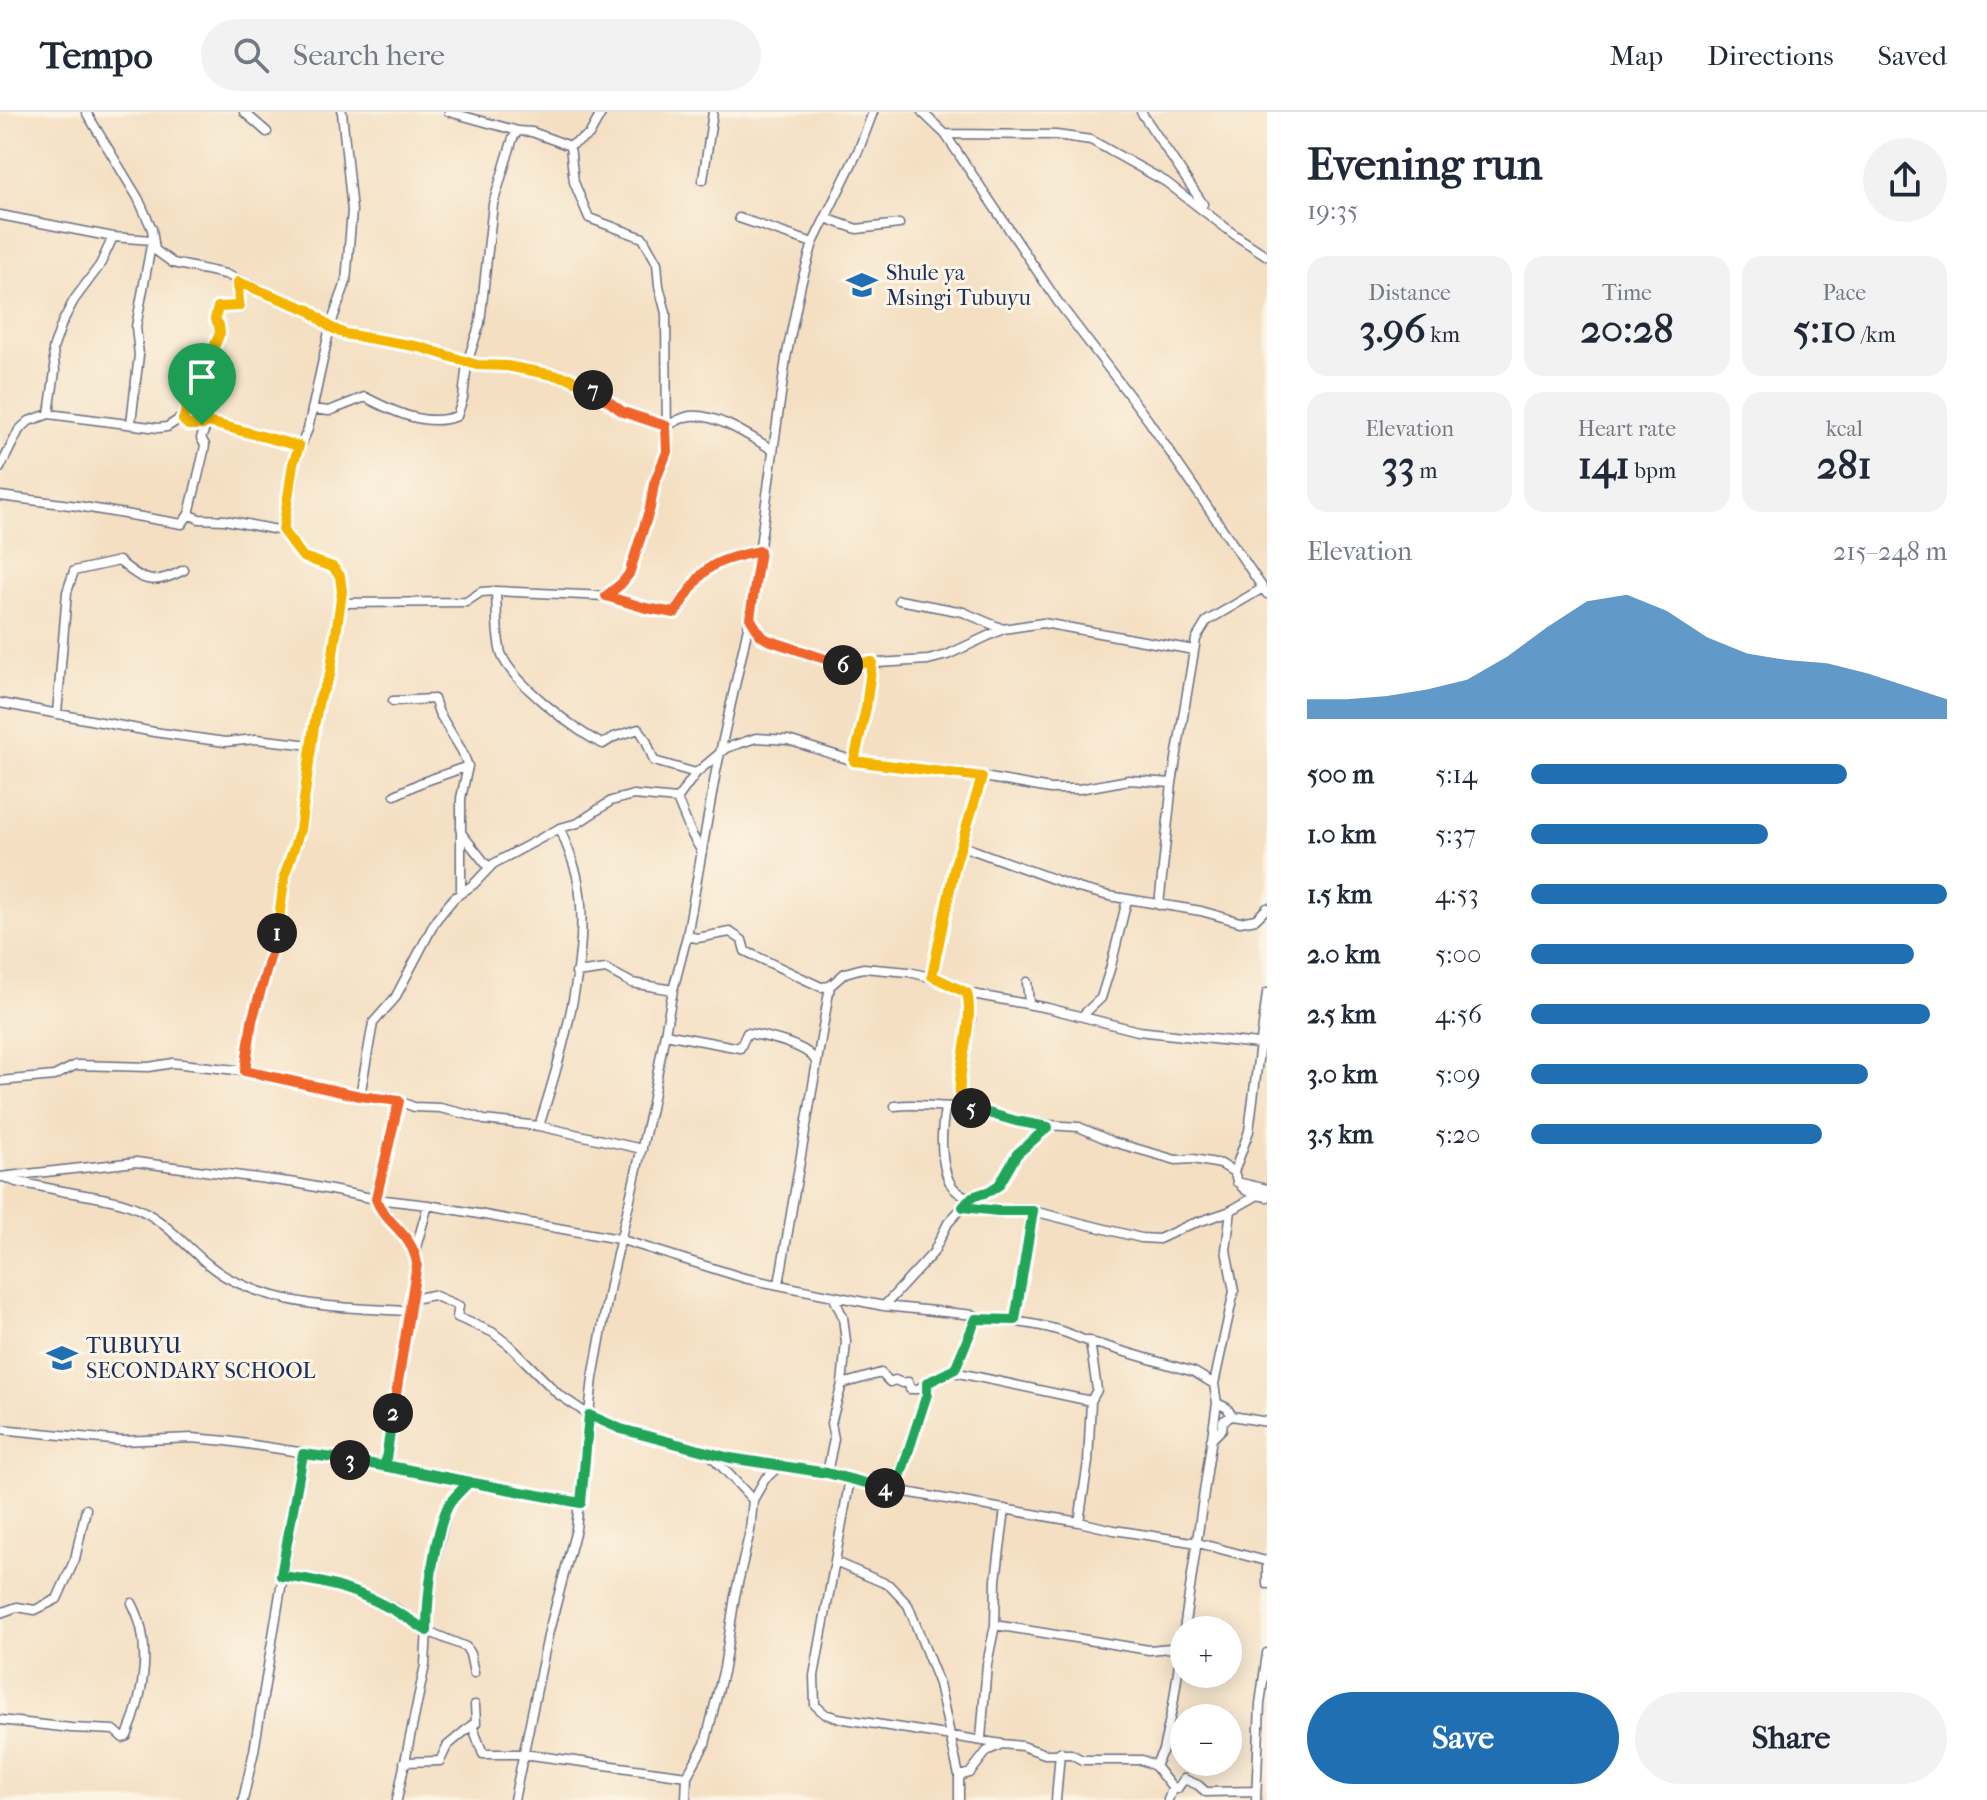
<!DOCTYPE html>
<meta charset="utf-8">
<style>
body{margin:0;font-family:"IM FELL French Canon",serif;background:#f2f2f3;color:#1f2937;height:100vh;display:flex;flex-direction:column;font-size:30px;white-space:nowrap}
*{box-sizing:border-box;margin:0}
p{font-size:26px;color:#747a83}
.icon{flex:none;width:44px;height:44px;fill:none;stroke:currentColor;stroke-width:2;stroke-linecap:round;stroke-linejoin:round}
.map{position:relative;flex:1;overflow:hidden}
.sheet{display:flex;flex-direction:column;background:#fff;width:720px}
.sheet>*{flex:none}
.tools{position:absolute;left:1170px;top:1504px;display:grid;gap:16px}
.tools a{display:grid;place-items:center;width:72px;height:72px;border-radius:50%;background:#fff;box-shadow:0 4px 20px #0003;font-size:40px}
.pin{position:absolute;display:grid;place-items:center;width:68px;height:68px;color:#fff;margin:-82px -34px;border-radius:50% 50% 50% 0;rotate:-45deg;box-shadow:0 0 8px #0007}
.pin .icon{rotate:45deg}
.km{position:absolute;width:40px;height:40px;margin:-20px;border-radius:50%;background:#222;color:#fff;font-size:22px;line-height:40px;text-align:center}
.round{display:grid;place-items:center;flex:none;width:84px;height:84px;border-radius:42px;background:#f2f2f3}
.summary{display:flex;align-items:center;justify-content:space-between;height:136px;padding:0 40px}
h1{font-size:44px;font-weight:700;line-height:60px}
.metrics{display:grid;grid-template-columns:repeat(3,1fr);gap:12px;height:136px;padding:8px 40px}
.metrics div{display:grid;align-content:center;border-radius:20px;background:#f2f2f3;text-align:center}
.metrics b{font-size:40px;font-weight:700}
.metrics small{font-size:22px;font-weight:400}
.metrics p{font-size:22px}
.chart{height:224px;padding:16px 40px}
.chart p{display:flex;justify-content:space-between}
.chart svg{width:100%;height:144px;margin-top:8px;fill:#1f6fb2;opacity:.7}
.cta{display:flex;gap:16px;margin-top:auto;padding:16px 40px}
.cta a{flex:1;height:92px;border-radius:48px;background:#1f6fb2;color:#fff;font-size:32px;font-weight:700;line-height:92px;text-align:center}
.cta a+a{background:#f2f2f3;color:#1f2937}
ul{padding:0 40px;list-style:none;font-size:26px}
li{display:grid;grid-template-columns:128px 96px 1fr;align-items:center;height:60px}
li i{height:20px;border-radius:10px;background:#1f6fb2}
header{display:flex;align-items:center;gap:48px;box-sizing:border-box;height:112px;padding:0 40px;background:#fff;border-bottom:2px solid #e0e1e3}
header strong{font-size:38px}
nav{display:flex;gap:44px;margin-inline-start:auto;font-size:28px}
.search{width:560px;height:72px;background:#f2f2f3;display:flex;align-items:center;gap:20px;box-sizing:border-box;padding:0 28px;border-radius:44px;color:#747a83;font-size:30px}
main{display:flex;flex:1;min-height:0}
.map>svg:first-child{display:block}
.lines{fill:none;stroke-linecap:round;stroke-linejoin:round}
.street-casing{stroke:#676d81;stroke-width:11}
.street{stroke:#fff;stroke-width:8}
.split-1-casing{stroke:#fff;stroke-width:16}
.split-2-casing{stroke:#fff;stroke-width:16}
.split-3-casing{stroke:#fff;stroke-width:16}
.split-4-casing{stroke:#fff;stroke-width:16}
.split-5-casing{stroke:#fff;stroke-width:16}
.split-6-casing{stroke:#fff;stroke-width:16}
.split-7-casing{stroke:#fff;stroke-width:16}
.split-8-casing{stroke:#fff;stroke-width:16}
.split-1{stroke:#f5b400;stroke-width:10}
.split-2{stroke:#f0652b;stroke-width:10}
.split-3{stroke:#22a559;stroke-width:10}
.split-4{stroke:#22a559;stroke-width:10}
.split-5{stroke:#22a559;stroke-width:10}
.split-6{stroke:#f5b400;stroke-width:10}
.split-7{stroke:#f0652b;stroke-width:10}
.split-8{stroke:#f5b400;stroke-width:10}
.labels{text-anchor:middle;stroke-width:6;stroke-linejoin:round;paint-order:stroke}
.poi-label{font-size:22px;fill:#1b2f5e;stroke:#fcf5e5;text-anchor:start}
</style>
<header>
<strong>Tempo</strong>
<div class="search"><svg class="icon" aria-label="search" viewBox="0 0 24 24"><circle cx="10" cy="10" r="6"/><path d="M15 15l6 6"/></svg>Search here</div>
<nav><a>Map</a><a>Directions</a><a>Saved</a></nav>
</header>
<main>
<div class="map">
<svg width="1267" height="1688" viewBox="0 0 1267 1688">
<rect width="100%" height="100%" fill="#fcf5e5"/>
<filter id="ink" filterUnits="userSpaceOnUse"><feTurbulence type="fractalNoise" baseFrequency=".0125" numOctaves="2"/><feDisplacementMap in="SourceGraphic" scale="16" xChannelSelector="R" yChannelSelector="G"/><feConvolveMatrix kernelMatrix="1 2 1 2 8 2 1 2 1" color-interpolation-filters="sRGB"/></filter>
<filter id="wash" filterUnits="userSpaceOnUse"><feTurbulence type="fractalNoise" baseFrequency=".006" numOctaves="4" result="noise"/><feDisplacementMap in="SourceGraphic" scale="32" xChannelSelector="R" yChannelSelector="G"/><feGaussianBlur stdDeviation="1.8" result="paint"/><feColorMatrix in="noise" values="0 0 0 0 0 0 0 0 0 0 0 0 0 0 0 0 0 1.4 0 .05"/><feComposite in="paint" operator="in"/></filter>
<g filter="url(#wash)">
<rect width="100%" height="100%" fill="#f4dfc2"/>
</g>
<g filter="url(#ink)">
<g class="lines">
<g class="street-casing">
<path id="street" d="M86,0L138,86L152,117L155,138L173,151L225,162L309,198L339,220L420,235L477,253L507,254L569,266L590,276L626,301L666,314C673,311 682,305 690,304C716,301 751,325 773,338
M244,0L267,20
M449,0L518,19
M922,0L945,22L1058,190L1148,308L1267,482
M1141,0L1203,92
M945,22L1056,23L1091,28L1166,70L1235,123L1267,144
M570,34L574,70L589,106L643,126L657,151L659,174L666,201L667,340L654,372L650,396L629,462L621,472L606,484
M703,68L713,0
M0,103L113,125L152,128L136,215L139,243L131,311
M739,106L813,131
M825,106L857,117L899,112
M312,297L329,299L365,285C392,299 426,316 457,304L463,286L467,251L480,211L493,92L513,26L518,19L532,20L570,34L589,23L602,0
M49,302L158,316L167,315L178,308C189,309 195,316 208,310L299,334
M183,308L187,296L184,291C185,280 190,268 201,265L220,221L219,213L215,207L218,195L239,194L238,170
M0,356L19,318L29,309L49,302L55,259L53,237L62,211L74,188L100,153L113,125
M0,384L78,394L182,412L189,402L199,407L225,408L283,419L303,445L335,456L342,470V484L330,563L319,588L311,633L297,730L285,762L277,820L252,909L245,959
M189,402L204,339L205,333L201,326L208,310
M283,419L293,352L308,317L330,215L346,170L352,99L342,0
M496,479C497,499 496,522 501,541C510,568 577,621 603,632L614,625L639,617L646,628L654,649L696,661
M899,488L963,500L1003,517
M341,491L466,490L481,480L496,479L606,484L646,496L673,501L689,476L710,453L760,439
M750,506L765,527L843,553L928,548L947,543L1003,517L1043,511L1194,538
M393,589L434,587L439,601L462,639L468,654L461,686V781
M0,591L154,620L225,630L256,627L311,633
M57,602L67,480L74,459L119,449C144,470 153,474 184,458
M854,649L866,596L872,550
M395,683L420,671L468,654
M677,687L691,721L702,740
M462,722L489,756
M962,734L1078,776L1109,784L1201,799L1240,810L1256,807L1267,796
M1159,793L1172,671L1196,527L1207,509L1263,476
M687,824L697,826L730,820L742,828L745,839L821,875L830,874L845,861L863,856L909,860L942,868L967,881L1048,896L1138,919L1267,933
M576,861L606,857L632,871L673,878
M932,864L955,753L982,665
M1027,870L1029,891
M967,881L971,908L959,981L963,994L1031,1012L1079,1015L1113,1030L1176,1048L1193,1047L1221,1052L1234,1060C1239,1078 1249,1082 1267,1085
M1085,901L1101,886L1111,854L1127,788
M665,922L740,936L747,921C765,924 809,933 816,950
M1261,929L1267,881
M0,969L54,964L76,953L149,955L173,951L245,959L360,984L399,989L414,995L440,996L474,1004L484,1008L539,1014L642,1037
M360,984L373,911L395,886L436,808L454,786L474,772L493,752L560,716L578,711L611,689L633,683L677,687L696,661L726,636L756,626L788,628L854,649L962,661L1050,677H1079L1129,668L1172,671
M895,994C919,990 940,997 963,994
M945,997C940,1021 937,1084 972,1085
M539,1014C561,946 592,841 578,769C575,751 566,733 560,716
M1234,1060L1249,1019L1260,932
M0,1065L136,1050L296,1071L376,1087L428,1093L619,1127L744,1166L884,1194L974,1203L976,1207C1010,1208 1051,1212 1081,1227L1194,1260L1214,1272L1217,1291L1227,1296L1232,1304L1267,1310
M4,1065L16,1070C30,1072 43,1075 57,1078C91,1085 127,1086 156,1107C182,1125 203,1154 232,1168C287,1196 351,1196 411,1199
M1237,1070L1267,1077
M963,1095L998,1099H1033L1141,1126L1159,1127L1189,1113L1228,1100L1258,1083
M415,1139L428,1093
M779,1172L830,874
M413,1187L433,1183L459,1194L457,1205L492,1220L509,1233L558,1282L589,1303L621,1317L750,1350L827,1361L894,1378L1079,1410L1114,1418L1198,1431L1266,1449
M884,1194L933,1141L948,1111L972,1085L990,1079L999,1073L1022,1037L1048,1015
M1015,1208L1033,1099
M949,1259L955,1257L976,1207
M842,1272L881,1261L890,1270L895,1268L902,1271L908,1270L910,1277H918L927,1271
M1214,1272L1234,1179L1226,1138L1231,1098
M0,1317L122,1329L192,1326L227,1329L385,1353L581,1391
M1211,1328L1222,1317L1223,1309L1232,1304
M707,1339L753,1388
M385,1353L416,1163L415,1139L376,1087L399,989
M827,1361L834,1327L831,1311L842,1272L846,1230L843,1205L833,1184
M850,1367L814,1564L815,1593L825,1602L838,1606L1002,1632
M894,1378L927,1282V1271L949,1259L1091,1289
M1079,1410L1088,1350L1091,1289L1097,1278L1090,1229
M1267,1448V1472
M835,1450L889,1473L908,1493L939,1572L959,1664
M281,1464L333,1472L395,1496L427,1519L466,1535L470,1542L474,1561
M0,1501L17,1495L35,1498L57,1487L75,1447L86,1397
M995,1513L1149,1538L1181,1535
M475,1593L476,1611L472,1613L483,1642H523L687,1664
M0,1608L71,1616L114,1618L123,1626L127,1624C144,1583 153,1531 132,1491
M981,1627L987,1552L995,1513L996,1468L1005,1397
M404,1650L440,1649L447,1634L472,1613
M1155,1654L1163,1638L1173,1593L1217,1291
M243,1688L254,1639L303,1342
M397,1688L425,1553L429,1478L437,1439L448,1394L469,1370
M514,1688L549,1519L576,1417L593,1266L610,1173L651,996L673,878L687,824L716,659L750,506L786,246L801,172L813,131L859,37L873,0
M686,1688L687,1664L705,1632L724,1556L735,1484L750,1419L753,1388L765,1367L778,1355
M959,1688V1664L970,1661L987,1639L1002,1632L1022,1634L1045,1642H1071L1082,1648H1142L1155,1654L1170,1673L1177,1677L1184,1667L1198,1673L1206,1680L1256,1679
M1056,1688L1060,1640
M1168,1688L1173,1675
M1256,1688L1260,1592L1267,1541"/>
</g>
<use href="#street" class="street"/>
</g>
</g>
<g class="lines" filter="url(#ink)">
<g class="split-1-casing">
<path id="split-1" d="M202,313L208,310L299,334L293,352L283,419L303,445L333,455L340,464L342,480L330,563L319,588L314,614L300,718L285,762L277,821"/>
</g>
<g class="split-2-casing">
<path id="split-2" d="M277,821L252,909L245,959L360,984L399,989L376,1087C384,1111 413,1121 417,1152L393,1301"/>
</g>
<g class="split-3-casing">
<path id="split-3" d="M350,1348L303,1342L281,1464C337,1469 381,1487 427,1519C427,1485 434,1424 448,1394C453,1385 462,1378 469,1370L385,1353L393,1301"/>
</g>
<g class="split-4-casing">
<path id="split-4" d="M350,1348L581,1391L589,1303L621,1317L730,1346L827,1361L885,1376"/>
</g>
<g class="split-5-casing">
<path id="split-5" d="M885,1376L894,1378L900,1365L927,1282V1271L955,1257L976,1207L1015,1208L1033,1099H998L963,1095L972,1085L990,1079L999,1073L1017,1042L1048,1015L1016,1009L971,996"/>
</g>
<g class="split-6-casing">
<path id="split-6" d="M843,553L872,550L866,596L854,649L982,665L955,753L932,864L967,881C976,913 951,973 963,994L971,996"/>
</g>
<g class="split-7-casing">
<path id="split-7" d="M593,278L623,300L666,314L667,340L654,372L650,396L629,462L621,472L606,484L646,496L675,501C705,455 704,451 760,439L750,506L761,524L768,528L843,553"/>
</g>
<g class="split-8-casing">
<path id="split-8" d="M202,313H188L183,308L187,296L184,286L188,275L195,266L201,265L220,221L219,213L215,207L218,195L239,194L238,170L309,198L330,215L345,222L420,235L477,253L507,254L569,266L593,278"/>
</g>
<use href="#split-1" class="split-1"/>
<use href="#split-2" class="split-2"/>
<use href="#split-3" class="split-3"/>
<use href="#split-4" class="split-4"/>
<use href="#split-5" class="split-5"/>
<use href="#split-6" class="split-6"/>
<use href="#split-7" class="split-7"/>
<use href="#split-8" class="split-8"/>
</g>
<defs>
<g id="school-bare" transform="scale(2.4)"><path d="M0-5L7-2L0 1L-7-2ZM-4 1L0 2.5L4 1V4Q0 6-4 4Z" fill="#1f6fb2" stroke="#fcf5e5" stroke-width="2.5" paint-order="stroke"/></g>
</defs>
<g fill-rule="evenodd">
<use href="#school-bare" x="862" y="173"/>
<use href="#school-bare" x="62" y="1246"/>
</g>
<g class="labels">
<g class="poi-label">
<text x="886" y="168">Shule ya<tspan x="886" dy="25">Msingi Tubuyu</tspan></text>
<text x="86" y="1241">TUBUYU<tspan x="86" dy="25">SECONDARY SCHOOL</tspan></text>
</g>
</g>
</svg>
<div class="tools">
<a>+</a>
<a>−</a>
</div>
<div class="pin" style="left:202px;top:313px;background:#1e9e55"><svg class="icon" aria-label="arrive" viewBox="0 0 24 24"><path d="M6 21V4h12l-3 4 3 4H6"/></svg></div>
<b class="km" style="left:277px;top:821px">1</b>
<b class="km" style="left:393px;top:1301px">2</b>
<b class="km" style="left:350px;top:1348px">3</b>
<b class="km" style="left:885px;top:1376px">4</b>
<b class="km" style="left:971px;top:996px">5</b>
<b class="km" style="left:843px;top:553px">6</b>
<b class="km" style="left:593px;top:278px">7</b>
</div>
<section class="sheet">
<div class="summary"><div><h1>Evening run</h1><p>19:35</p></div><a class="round"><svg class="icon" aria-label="share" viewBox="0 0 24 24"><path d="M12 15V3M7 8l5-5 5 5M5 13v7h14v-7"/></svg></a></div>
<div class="metrics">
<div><p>Distance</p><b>3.96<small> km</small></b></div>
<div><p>Time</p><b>20:28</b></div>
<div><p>Pace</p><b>5:10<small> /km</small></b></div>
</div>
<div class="metrics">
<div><p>Elevation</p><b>33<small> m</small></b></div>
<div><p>Heart rate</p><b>141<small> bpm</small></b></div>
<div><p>kcal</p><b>281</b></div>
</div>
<div class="chart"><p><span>Elevation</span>215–248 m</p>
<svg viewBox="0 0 160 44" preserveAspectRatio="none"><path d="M0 44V38L10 38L20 37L30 35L40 32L50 25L60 16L70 8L80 6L90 11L100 19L110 24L120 26L130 27L140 30L150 34L160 38V44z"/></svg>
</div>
<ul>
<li><b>500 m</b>5:14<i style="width:76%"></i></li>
<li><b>1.0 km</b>5:37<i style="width:57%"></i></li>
<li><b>1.5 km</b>4:53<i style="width:100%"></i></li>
<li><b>2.0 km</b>5:00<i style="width:92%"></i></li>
<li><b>2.5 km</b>4:56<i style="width:96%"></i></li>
<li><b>3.0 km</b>5:09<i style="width:81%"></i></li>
<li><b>3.5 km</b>5:20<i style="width:70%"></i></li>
</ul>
<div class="cta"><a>Save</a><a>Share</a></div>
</section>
</main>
